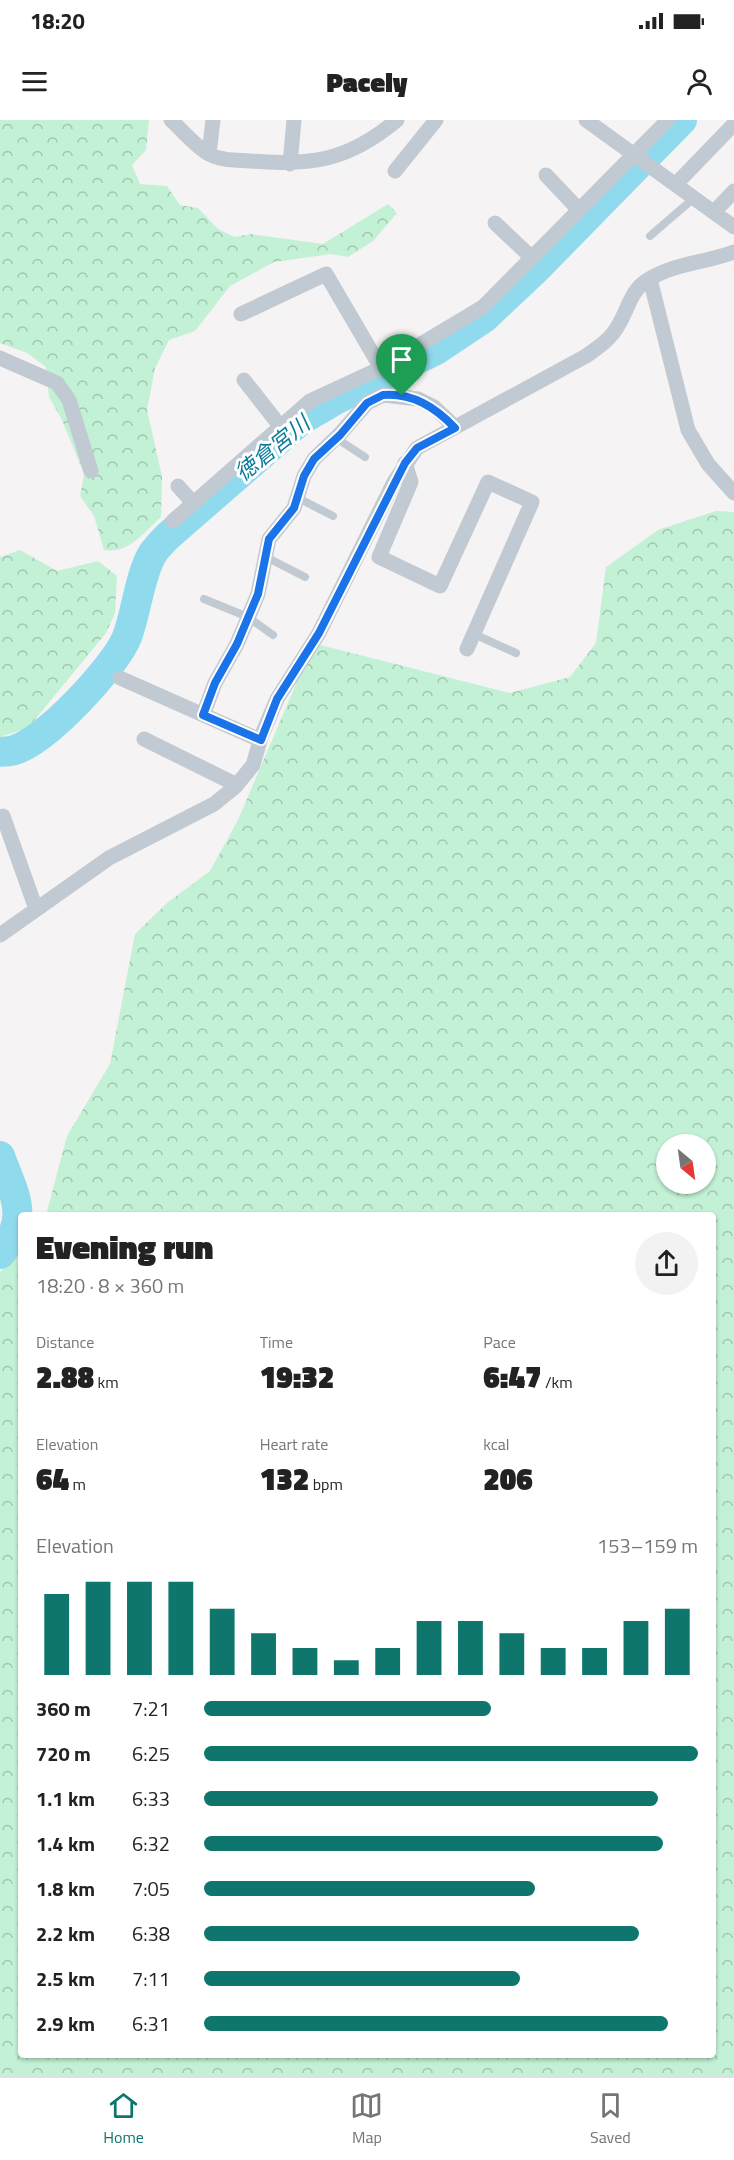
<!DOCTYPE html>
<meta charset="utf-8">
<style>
body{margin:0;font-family:"Titillium Web","Noto Sans JP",sans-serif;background:#f2f2f2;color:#222;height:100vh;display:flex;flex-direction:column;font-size:22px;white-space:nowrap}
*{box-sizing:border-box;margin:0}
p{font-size:20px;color:#767676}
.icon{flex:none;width:33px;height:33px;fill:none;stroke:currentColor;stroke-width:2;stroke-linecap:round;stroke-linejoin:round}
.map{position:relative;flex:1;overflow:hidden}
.side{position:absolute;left:18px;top:1092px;width:698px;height:846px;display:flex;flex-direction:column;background:#fff;border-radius:6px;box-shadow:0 2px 4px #0004}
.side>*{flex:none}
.needle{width:39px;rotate:151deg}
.fabs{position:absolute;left:656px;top:1014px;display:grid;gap:12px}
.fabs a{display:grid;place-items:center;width:60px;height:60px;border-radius:50%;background:#fff;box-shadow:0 2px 4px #0004;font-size:30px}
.pin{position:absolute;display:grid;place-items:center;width:51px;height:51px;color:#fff;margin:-62px -26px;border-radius:50% 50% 50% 0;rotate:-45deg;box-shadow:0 0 6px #0007}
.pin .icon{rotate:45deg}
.round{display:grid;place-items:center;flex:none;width:63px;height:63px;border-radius:32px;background:#f2f2f2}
.head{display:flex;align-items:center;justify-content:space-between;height:102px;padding:0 18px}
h1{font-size:33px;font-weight:800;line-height:45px}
.figures{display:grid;grid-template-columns:repeat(3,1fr);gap:9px;height:102px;padding:6px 18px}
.figures div{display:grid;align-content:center}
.figures b{font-size:30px;font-weight:800}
.figures small{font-size:16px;font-weight:400}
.figures p{font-size:16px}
.chart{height:168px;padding:12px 18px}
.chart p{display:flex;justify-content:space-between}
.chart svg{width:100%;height:108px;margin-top:6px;stroke:#0f766e;stroke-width:6}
ul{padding:0 18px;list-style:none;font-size:20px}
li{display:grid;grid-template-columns:96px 72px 1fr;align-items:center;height:45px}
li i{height:15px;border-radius:8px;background:#0f766e}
.status{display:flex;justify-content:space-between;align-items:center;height:42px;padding:0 30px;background:#fff;direction:ltr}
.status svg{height:16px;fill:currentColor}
header{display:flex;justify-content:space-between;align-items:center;height:78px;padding:0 18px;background:#fff;font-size:27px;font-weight:800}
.dock{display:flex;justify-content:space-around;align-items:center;height:84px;border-top:2px solid #e0e0e0;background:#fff;font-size:16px;color:#767676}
.dock a{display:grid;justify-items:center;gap:3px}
.dock .current{color:#0f766e}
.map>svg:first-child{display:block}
.forest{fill:url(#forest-crowns);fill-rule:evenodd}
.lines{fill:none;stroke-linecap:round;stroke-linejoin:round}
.river{stroke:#90daee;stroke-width:30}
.lane{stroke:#c1cad2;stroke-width:8}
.street{stroke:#c1cad2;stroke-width:15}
.route-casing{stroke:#fff;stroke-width:12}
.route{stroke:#1a73e8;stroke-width:8}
.labels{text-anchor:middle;stroke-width:6;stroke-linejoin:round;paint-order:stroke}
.water-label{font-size:22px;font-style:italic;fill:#0c7c9b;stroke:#fff}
</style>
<div class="status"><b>18:20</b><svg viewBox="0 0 49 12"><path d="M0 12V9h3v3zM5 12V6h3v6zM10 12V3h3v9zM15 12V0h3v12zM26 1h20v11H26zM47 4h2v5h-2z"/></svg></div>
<header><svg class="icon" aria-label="menu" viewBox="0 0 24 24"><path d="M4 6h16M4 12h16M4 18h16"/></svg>Pacely<svg class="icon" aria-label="person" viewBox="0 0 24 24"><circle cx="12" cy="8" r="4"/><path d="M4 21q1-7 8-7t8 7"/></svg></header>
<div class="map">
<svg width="734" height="1956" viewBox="0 0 734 1956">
<defs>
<pattern id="forest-crowns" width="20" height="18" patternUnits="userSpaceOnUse" patternTransform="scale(1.5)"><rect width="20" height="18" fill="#c3f1d5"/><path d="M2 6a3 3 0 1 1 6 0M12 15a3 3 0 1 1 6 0" fill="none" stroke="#a0c6b0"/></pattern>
</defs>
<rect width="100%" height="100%" fill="#f5f3f3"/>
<path class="forest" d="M0,0H149L146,30L132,45L140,64L167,66L180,85L198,88L218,109L234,117L251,114L323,124L388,84L397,93L373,121L348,137L331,134L274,142L230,166L195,211L169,220L155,248L147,290L162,356L161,397C143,413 129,434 104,430L94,396L80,376L84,354L62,300L49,277L46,247L27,233L0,223Z
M716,391L734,392V1956H0V1152L21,1130V1935H712V1095H46L67,1016L110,944L135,814L167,783L210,751L238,700L310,531L316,524L510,573L570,557L596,523L606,447L658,410ZM666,1024H705V1064H666Z
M20,430L57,451L98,441L117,456L115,493L106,513L28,608L0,617V437Z"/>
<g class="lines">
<path class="river" d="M0,632C4,631 10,632 14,630C45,622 115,547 127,517C136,494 140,453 153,433C157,427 163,421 168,416L301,300L337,279L436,230L484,198L537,148L682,0
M0,1036C14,1075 31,1097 0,1134"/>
<path class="lane" d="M650,116L694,78
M336,318L365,337
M298,378L333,396
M264,436L305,457
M204,479L248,497L273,515
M474,514L516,533"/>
<path class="street" d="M171,0C183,11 195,26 209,34C222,41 236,40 250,41C311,46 348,41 397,0
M586,0L734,107
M209,34L213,0
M290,44L294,0
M395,51L436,0
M546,55L579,90
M676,64L734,4
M714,92L734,71
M495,103L532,138
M650,159L688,310L708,344L734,373
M241,194L326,154L381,248
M0,238L57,263L69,280L91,351
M244,260L280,306
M405,343L411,362L379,437L440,466L488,362L532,382L467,529
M178,366L193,383
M173,401L310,281L381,248L483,187L668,0
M120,558L260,620
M203,595L215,563L237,524L258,474L269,419L294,388L304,356L314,339L340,314L367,283L383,275L418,279L434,287L455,307
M144,619L237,665
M3,696L36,789
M0,815L109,738L214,684L235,667L253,645L261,617L277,579L319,513L394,362L417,328L586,236C599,227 612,218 619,204C628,189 631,171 646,161C673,143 705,143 734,132"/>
</g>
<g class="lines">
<g class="route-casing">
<path id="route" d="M383,275C413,273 435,287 455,308L417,328L405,343L319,513L277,579L261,620L203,595L215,563L237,524L258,474L269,419L294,388L304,356L314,339L340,315L367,283Z"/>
</g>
<use href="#route" class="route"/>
</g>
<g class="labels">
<g class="water-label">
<text transform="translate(272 328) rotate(-39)" y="8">徳倉宮川</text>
</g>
</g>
</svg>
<div class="fabs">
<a><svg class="needle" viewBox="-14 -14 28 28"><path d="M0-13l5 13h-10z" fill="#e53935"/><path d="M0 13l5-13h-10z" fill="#767676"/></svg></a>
</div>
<div class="pin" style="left:402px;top:276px;background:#1e9e55"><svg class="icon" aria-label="arrive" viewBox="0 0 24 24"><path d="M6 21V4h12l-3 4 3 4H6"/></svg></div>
<section class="side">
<div class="head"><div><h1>Evening run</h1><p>18:20 · 8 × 360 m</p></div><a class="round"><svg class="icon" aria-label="share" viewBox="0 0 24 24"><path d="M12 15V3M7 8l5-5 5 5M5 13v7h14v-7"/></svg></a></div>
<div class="figures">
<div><p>Distance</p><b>2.88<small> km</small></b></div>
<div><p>Time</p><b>19:32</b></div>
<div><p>Pace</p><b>6:47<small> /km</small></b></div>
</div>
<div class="figures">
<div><p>Elevation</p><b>64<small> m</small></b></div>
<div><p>Heart rate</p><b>132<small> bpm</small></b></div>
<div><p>kcal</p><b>206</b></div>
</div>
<div class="chart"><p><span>Elevation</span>153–159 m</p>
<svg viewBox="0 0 160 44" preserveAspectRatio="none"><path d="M5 44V11M15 44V6M25 44V6M35 44V6M45 44V17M55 44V27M65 44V33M75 44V38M85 44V33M95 44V22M105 44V22M115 44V27M125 44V33M135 44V33M145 44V22M155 44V17"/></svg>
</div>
<ul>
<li><b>360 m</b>7:21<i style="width:58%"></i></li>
<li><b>720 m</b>6:25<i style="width:100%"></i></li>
<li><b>1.1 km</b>6:33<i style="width:92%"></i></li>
<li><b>1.4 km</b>6:32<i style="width:93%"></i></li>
<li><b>1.8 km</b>7:05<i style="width:67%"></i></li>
<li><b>2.2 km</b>6:38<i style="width:88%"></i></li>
<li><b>2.5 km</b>7:11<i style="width:64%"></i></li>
<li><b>2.9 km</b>6:31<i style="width:94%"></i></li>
</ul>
</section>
</div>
<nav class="dock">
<a class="current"><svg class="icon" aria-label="home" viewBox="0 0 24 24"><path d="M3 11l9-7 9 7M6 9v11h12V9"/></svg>Home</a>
<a><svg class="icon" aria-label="map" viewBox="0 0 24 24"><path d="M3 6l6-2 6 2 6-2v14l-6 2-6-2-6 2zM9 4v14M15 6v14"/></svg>Map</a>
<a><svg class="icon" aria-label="saved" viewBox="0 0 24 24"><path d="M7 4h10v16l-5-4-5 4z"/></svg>Saved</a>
</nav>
